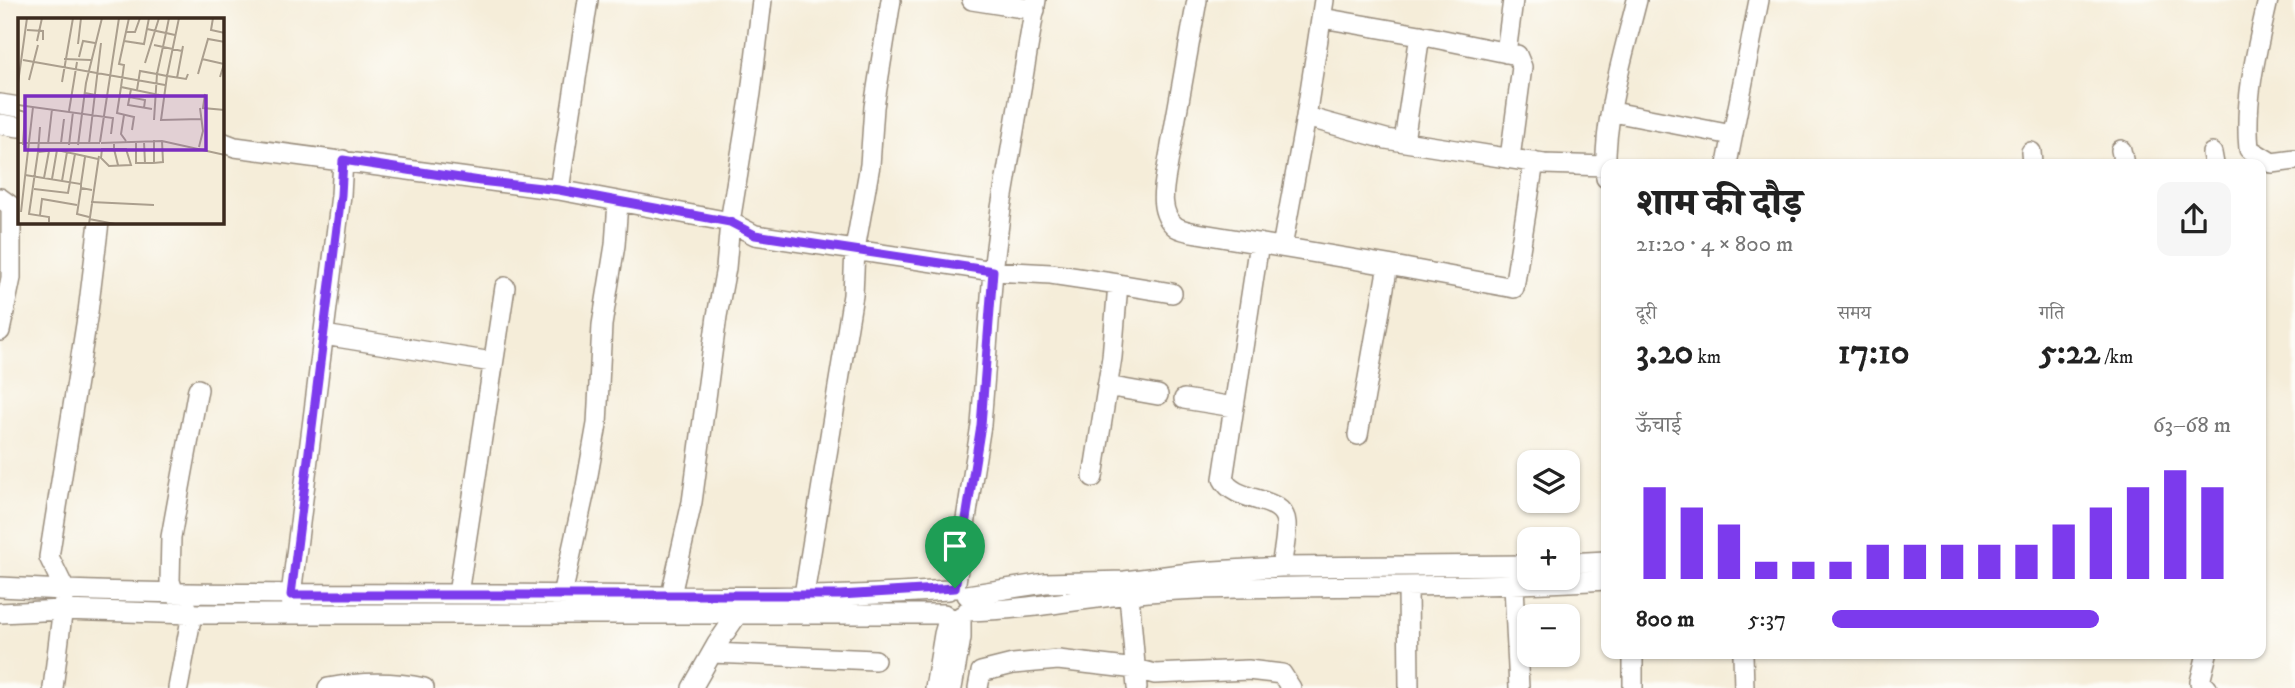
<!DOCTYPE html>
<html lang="hi">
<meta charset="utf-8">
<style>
body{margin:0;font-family:"IM FELL DW Pica","Noto Serif Devanagari",serif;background:#f6f6f6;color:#222;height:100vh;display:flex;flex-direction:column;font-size:26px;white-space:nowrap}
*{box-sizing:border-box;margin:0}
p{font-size:23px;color:#767676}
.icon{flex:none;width:38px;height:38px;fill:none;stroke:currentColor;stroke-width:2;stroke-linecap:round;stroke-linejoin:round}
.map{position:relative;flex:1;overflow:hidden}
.details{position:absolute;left:1601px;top:159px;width:665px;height:500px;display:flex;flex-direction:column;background:#fff;border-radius:14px;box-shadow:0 2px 5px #0004}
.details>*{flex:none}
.fabs{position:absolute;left:1517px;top:450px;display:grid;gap:14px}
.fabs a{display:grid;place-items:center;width:63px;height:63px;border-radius:14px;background:#fff;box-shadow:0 2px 5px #0004;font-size:35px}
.pin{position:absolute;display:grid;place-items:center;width:60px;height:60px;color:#fff;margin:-72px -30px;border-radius:50% 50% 50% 0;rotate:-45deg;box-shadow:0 0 7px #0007}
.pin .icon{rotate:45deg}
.round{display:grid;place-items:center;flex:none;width:74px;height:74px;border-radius:14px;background:#f6f6f6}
.summary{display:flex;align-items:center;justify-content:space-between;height:119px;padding:0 35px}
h1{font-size:38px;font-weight:800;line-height:52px}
.figures{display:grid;grid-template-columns:repeat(3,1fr);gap:10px;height:119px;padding:7px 35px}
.figures div{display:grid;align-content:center}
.figures b{font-size:35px;font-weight:800}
.figures small{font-size:19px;font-weight:400}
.figures p{font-size:19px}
.chart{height:196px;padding:14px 35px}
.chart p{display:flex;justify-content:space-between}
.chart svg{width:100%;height:126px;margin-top:7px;stroke:#7c3aed;stroke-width:6}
ul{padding:0 35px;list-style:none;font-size:23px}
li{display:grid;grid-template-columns:112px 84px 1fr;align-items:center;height:52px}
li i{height:18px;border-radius:9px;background:#7c3aed}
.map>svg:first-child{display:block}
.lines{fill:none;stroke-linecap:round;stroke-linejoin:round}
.street-casing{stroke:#988c7c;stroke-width:22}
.street{stroke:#fff;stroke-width:19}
.route-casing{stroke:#fff;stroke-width:14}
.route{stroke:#7c3aed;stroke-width:9}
.inset-road{fill:none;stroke:#ab9f8e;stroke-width:2}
.view{fill:#7b2cbf;fill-opacity:0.15;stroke:#7b2cbf;stroke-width:3.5}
.inset-edge{fill:none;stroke:#3b2a1e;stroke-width:3.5}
</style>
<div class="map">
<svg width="2295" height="688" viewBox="0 0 2295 688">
<rect width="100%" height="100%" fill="#fdfcf7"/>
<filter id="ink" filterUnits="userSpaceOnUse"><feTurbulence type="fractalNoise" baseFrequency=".0143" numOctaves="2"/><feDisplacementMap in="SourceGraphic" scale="14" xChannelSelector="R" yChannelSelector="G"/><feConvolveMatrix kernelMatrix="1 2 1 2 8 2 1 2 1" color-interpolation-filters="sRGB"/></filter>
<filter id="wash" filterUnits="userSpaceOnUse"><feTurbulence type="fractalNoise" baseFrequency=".00686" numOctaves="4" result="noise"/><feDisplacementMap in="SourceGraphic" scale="28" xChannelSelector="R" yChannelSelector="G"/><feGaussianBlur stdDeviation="1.57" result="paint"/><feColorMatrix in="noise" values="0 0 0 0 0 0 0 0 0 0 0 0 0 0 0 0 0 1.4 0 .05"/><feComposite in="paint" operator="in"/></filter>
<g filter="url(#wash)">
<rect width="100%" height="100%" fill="#f5edd9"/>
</g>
<g filter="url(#ink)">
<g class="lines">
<g class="street-casing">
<path id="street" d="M972,0L1035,10
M1197,0L1166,174C1163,191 1159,214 1176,227C1181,230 1191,232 1197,233L1388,265L1358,435
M1324,0L1306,117L1386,139L1544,164L1606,166
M2268,0C2257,49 2244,98 2249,149L2272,163L2295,160
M1322,18L1420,35L1517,55L1522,67L1510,158
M1506,53L1513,0
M0,104L19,107
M1613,112L1732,135
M0,124L19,127
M1404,141L1420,35
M222,142L235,147L559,190L730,222L755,235L993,271L1051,274L1118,284L1112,357L1093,477
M2121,150L2124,164
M2031,152L2032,164
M2212,153L2214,164
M1727,164L1759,0
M1606,178C1603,120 1623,56 1637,0
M559,190L588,0
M0,198L11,206V278L0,331
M1259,243L1223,479C1236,505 1284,494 1286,523C1287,537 1283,553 1281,567
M1282,247L1306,117
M1388,265L1514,288L1534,162
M1118,284L1172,293
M324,335L492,362
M1107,386L1158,395
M1184,399L1234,407
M1568,563L1606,561
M1514,586L1519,688
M0,587C166,596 332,593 498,594C648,595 799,601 948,590
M1408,587L1409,688
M955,588L981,425L993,271L1001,208L1036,0
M458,594L505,287
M967,595L1045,583L1125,581L1197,572L1281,567L1530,565
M1129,595L1137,688
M562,605V595L586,486L597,424L602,325L615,245L618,202
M292,607L291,595L341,195L343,160
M810,607L804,595L853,295L855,249L870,165L874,107L891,0
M672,608L671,595L692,502L717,316L726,268L730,222L751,93L762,0
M967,611C1038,610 1107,593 1178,590C1321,584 1464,589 1606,580
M0,613L62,610L192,614H944
M712,653L875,660
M1743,654L1744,688
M2207,654L2200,682L2207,688
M53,688L65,590L49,557L88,312L99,222
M178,688L192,614L174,593L170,581L171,537L198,389
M328,688C360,682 392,681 424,688
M692,688L717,644L737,615
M935,688L944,634L949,617
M952,688L961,638V616
M978,688L981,672L1013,664L1058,660L1136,669L1155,674L1248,670L1282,674L1291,688
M1633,688V654"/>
</g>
<use href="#street" class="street"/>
</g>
</g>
<g class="lines" filter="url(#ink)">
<g class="route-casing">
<path id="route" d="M343,160L480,181L559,190L730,222L755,235L993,271L981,425L955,588L840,595H291L341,195Z"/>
</g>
<use href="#route" class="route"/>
</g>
<g transform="translate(18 18)">
<rect width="206" height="206" fill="#f5edd9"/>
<path class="inset-road" d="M195,0L193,12L207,15M129,11L148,15L151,0M9,12L25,13V22M107,14H117L122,0M19,23L24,0M106,23L126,26L131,0M60,26L63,0M136,27L164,33M61,39L65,23L77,25M46,41L73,42M184,41L206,46L202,59M5,42L147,67M127,45L141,0M170,56L168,61L149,58L143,102L183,101M180,56L190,21L207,24M159,60L165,28M11,62L20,27M44,64L55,0M0,65L9,0M103,69L106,47L101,46L111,0M113,71L110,87L134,91M119,72L122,53L139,56L148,15L157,17M67,75L88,79M187,76L185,90L207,92M111,79L127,82L126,90M0,87L95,100L93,116M0,92L7,94L5,127M51,93L59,44M106,97L103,116L108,123M136,102L139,56L149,58L161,0M114,112L116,99L99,95L103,69L146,78M136,122V145L145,144L144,123M82,124L101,0M118,124V145H127M126,124L127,145H136M0,125H82M43,125L46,101M83,125L144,123L207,137M96,125V131H84L83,140L91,148L113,147L108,131H96L100,147M30,126L34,91M71,126L83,25M51,127L55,94M60,127L68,65L84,0M181,129L185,113L182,90M20,134L22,109M7,157L63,166V170L74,172M26,160L31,133M34,161L39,132M44,163L49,134M63,166L67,139M63,170L59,196L71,199M16,171L50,175L57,136M73,184L136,187M3,194L15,89M22,197L24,181L59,187M71,201L97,206M31,204V199L11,196L20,134L39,132L80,141M71,206L81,138"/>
<path class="view" d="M7,78H188V132H7Z"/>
<rect width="206" height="206" class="inset-edge"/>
</g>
</svg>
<div class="fabs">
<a><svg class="icon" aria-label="layers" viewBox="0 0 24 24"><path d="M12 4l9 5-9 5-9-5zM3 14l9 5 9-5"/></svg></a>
<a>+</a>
<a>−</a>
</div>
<div class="pin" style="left:955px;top:588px;background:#1e9e55"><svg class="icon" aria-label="arrive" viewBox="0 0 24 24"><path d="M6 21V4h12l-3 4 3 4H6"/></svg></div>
<section class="details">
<div class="summary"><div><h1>शाम की दौड़</h1><p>21:20 · 4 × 800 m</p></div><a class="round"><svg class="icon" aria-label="share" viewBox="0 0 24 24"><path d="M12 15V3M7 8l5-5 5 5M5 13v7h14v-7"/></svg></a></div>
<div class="figures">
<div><p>दूरी</p><b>3.20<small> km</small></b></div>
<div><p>समय</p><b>17:10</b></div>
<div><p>गति</p><b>5:22<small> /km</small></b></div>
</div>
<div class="chart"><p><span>ऊँचाई</span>63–68 m</p>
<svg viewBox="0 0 160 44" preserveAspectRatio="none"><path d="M5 44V12M15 44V19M25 44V25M35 44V38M45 44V38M55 44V38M65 44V32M75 44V32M85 44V32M95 44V32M105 44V32M115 44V25M125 44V19M135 44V12M145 44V6M155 44V12"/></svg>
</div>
<ul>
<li><b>800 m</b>5:37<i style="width:67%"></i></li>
</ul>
</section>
</div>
